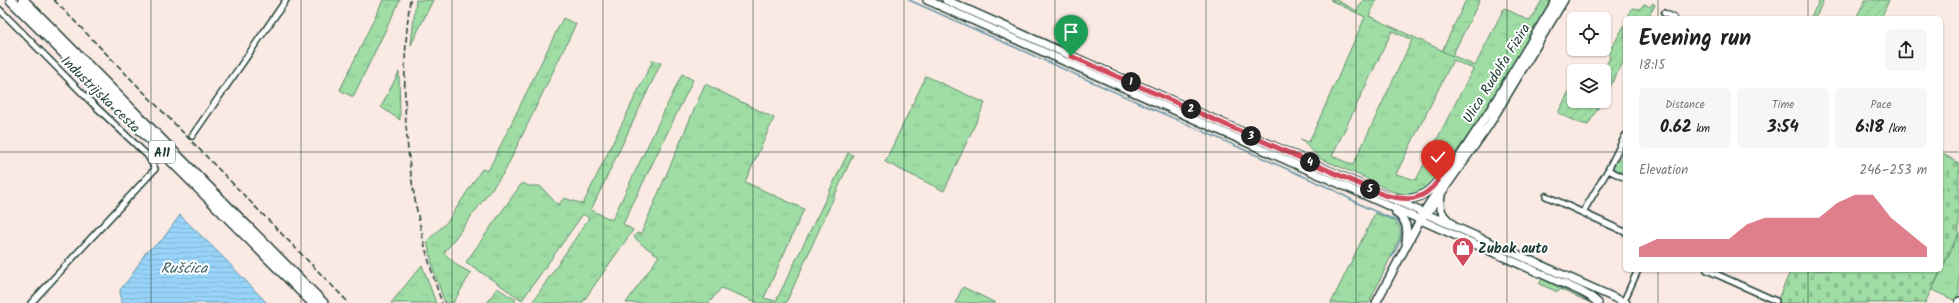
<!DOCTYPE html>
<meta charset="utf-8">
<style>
body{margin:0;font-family:Kalam,sans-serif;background:#f6f6f6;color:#222;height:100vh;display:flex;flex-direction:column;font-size:15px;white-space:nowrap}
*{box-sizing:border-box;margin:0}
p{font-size:13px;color:#767676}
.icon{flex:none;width:22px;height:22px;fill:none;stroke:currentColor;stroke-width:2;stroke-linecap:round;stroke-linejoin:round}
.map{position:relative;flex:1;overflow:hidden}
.panel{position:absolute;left:1623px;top:16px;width:320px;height:256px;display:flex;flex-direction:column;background:#fff;border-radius:6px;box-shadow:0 1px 3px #0004}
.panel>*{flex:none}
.buttons{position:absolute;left:1567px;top:12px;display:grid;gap:8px}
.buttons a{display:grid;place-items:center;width:44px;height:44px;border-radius:6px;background:#fff;box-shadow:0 1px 3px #0004;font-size:20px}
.pin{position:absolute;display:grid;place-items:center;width:34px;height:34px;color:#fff;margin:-41px -17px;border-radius:50% 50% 50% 0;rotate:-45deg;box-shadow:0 0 4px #0007}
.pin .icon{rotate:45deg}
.km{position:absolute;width:20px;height:20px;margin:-10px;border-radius:50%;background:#222;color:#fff;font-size:11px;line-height:20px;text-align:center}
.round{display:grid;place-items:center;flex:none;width:42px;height:42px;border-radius:6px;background:#f6f6f6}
.summary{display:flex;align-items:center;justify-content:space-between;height:68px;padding:0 16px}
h1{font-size:22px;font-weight:700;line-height:30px}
.stats{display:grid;grid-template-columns:repeat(3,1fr);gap:6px;height:68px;padding:4px 16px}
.stats div{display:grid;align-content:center;border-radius:6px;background:#f6f6f6;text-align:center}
.stats b{font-size:17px;font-weight:700}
.stats small{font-size:11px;font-weight:400}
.stats p{font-size:11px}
.chart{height:112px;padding:8px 16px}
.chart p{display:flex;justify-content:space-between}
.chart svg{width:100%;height:72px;margin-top:4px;fill:#d1495b;opacity:.7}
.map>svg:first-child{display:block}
.grass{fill:url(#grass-tufts);stroke:#5f8d6c;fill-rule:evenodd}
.forest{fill:url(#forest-crowns);stroke:#5f8d6c}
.cemetery{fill:url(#cemetery-stones);stroke:#5f8d6c}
.garden{fill:url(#garden-furrows);stroke:#5f8d6c}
.water{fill:url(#water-rules);stroke:#6898aa}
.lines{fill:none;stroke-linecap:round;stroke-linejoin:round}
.stream{stroke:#6898aa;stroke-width:1.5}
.street-casing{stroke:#1f3d34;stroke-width:8}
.secondary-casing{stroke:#1f3d34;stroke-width:10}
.highway-casing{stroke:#1f3d34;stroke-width:12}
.street{stroke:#fff;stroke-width:5}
.secondary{stroke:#fff;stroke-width:7}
.highway{stroke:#fff;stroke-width:9}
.rail{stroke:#1f3d34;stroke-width:1.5;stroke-dasharray:6 3;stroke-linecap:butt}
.route-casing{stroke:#fff;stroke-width:8}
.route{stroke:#d1495b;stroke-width:5}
.grid{fill:none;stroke:#1f3d34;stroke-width:1;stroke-opacity:0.55}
.labels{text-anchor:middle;stroke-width:4;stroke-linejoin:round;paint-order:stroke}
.shield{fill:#fff;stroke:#627771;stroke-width:1}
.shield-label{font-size:13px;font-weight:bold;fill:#1f3d34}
.street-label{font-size:14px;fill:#1f3d34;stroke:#fff}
.poi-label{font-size:14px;font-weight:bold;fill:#1f3d34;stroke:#fff;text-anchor:start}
.water-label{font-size:15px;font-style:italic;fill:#3d6365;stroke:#fff}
</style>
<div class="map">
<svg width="1959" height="303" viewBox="0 0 1959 303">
<defs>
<pattern id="grass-tufts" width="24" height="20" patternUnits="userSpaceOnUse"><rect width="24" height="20" fill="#9fdda5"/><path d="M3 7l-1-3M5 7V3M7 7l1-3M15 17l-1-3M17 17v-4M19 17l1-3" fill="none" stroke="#88bf8f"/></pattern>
<pattern id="forest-crowns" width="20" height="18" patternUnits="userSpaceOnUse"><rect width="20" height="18" fill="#9fdda5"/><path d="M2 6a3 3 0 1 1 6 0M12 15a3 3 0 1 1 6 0" fill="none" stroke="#88bf8f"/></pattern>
<pattern id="cemetery-stones" width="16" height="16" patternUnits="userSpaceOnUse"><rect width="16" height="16" fill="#9fdda5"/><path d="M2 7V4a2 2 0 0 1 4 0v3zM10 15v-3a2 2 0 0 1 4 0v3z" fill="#88bf8f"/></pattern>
<pattern id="garden-furrows" width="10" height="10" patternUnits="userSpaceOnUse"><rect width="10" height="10" fill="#9fdda5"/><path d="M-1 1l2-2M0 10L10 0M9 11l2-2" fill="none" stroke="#88bf8f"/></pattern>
<pattern id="water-rules" width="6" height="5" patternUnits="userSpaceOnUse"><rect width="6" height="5" fill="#98d4f9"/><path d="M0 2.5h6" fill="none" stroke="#83b7d6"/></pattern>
</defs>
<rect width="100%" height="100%" fill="#faeae3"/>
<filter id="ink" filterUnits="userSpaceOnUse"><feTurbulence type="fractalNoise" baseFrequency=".025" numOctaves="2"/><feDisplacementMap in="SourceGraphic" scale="8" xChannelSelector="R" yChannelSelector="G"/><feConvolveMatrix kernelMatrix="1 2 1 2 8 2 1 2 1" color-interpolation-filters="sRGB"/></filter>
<g filter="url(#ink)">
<path class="grass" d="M383,0H400L353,97L340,90Z
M416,0H433L411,45Z
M1330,0H1336L1357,11L1363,0H1377L1369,16L1475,66L1504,8L1530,21L1542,0H1553L1480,119L1435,181L1423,191L1407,195L1391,191L1361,176L1321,159L1300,139L1309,142L1365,17ZM1392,31L1412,40L1353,165L1332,156ZM1453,60L1473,69L1416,180L1396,174Z
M1820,0H1824L1815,18H1810Z
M563,18L576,24L505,171L444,253L458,266L471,273L453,303H445L434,272L427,241L448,221L482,169L488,171Z
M653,60L661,63L591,210L612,220L682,74L693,80L623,224L633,230L582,303H532L589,218L583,214L522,300L466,262L522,183L529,186H540L558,205L564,198L583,204Z
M399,72L400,120L381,107Z
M926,76L985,103L944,191L885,162Z
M705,84L774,118L745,182L804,209L764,298L776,301L848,153L853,155L786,303H759L721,288L709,303H626L659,256L644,246L634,237L637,233L641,234Z
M1625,148V173L1624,175L1615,171L1612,166L1615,160L1618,162Z
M1375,213C1388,219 1403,219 1400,237L1369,303H1331Z
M1959,233V294L1956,301L1932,290Z
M1473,240L1496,248L1612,300Z
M422,265L436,303H391Z
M1542,279L1591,303L1560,289L1558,292L1539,284Z
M963,287L996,303H955Z
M497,288L516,300L513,303H487Z"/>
<path class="forest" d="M1466,0H1480L1452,56L1442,51Z"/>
<path class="cemetery" d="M1941,153L1959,163V233L1925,303H1776L1791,270H1941Z"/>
<path class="garden" d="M1865,0H1889L1881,18H1856Z
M1653,3L1655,5L1648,18H1628L1630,15L1628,14L1632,8L1640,9L1644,4L1650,7Z
M1625,24V59L1604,97V71H1601L1609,60L1610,49L1615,42Z
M1573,83L1574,101H1602L1588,125L1580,123L1558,113Z"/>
<path class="water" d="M180,215L221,255L267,303H121L120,290L131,276L146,252L162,240Z"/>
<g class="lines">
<path class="stream" d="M909,0L1332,189L1363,206L1397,221C1409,230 1397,247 1392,257"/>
<g class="street-casing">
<path id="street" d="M0,10L92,103L148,156L155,169L31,303
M1664,13L1674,18
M192,136L286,0
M1608,170L1625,178
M1546,196L1625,232
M1583,212L1608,170L1625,136
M1707,270L1776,301
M1623,303L1638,270
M1958,303L1959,300"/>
</g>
<g class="secondary-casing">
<path id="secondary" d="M927,0L1580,291L1591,297L1598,303
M946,0L1626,303
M1441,196C1438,208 1442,216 1452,223
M1397,198C1416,202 1427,194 1439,180
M1396,213C1407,220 1408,229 1406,242
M1421,216L1490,110L1556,0
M1376,303L1420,220L1431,208L1489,125L1564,0"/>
</g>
<g class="highway-casing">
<path id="highway" d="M11,0L313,303
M23,0L323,303"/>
</g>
<use href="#street" class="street"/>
<use href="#secondary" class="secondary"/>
<use href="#highway" class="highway"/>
<path class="rail" d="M54,0L349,303
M410,0C397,102 408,206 442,303"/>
</g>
</g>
<g class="lines" filter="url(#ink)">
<g class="route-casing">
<path id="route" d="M1071,56L1384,195C1409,201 1421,202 1438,181"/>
</g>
<use href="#route" class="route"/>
</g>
<path class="grid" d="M151,0V303M301,0V303M452,0V303M603,0V303M753,0V303M904,0V303M1055,0V303M1206,0V303M1356,0V303M1507,0V303M1658,0V18M1808,0V18M0,152H1625M1941,152H1959M1658,270V303M1808,270V303"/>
<defs>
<g id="shop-pin" transform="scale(1.15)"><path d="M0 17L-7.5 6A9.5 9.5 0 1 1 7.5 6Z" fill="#d1495b" stroke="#fff"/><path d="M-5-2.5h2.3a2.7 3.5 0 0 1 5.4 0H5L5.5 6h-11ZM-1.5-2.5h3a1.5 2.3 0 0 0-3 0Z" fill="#fff"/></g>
</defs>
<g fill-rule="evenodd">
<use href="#shop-pin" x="1463" y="248"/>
</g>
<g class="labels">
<rect class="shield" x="149" y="141" width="26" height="22" rx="3"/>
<g class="shield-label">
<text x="162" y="157">A11</text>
</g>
<g class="street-label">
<text transform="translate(1496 73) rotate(-58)" y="5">Ulica Rudolfa Fizira</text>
<text transform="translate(101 94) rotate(44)" y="5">Industrijska cesta</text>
</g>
<g class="poi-label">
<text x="1478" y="253">Zubak auto</text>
</g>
<g class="water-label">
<text x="184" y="273">Rušćica</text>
</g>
</g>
</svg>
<div class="buttons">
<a><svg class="icon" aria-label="locate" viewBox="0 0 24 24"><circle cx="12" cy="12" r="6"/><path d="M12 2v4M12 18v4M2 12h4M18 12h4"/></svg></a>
<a><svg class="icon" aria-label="layers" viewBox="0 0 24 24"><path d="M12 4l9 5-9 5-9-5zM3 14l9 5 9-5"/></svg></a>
</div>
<div class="pin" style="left:1071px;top:56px;background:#1e9e55"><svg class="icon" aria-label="arrive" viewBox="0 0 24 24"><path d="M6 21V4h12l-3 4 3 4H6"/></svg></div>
<div class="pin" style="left:1438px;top:181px;background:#d93025"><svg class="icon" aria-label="check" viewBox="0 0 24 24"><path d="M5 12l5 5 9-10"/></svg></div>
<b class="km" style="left:1131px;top:82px">1</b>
<b class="km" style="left:1191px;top:109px">2</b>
<b class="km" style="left:1251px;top:136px">3</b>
<b class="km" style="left:1310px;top:162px">4</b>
<b class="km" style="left:1370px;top:189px">5</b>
<section class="panel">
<div class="summary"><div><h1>Evening run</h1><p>18:15</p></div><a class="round"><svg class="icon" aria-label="share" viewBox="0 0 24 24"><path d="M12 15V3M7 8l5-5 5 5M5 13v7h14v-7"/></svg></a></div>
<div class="stats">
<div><p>Distance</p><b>0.62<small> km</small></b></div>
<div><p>Time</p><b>3:54</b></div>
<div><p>Pace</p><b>6:18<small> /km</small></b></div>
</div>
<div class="chart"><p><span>Elevation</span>246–253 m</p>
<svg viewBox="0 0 160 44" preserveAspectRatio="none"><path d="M0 44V38L10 33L20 33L30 33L40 33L50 33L60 24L70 20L80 20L90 20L100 20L110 11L120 6L130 6L140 20L150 29L160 38V44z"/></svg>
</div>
</section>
</div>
